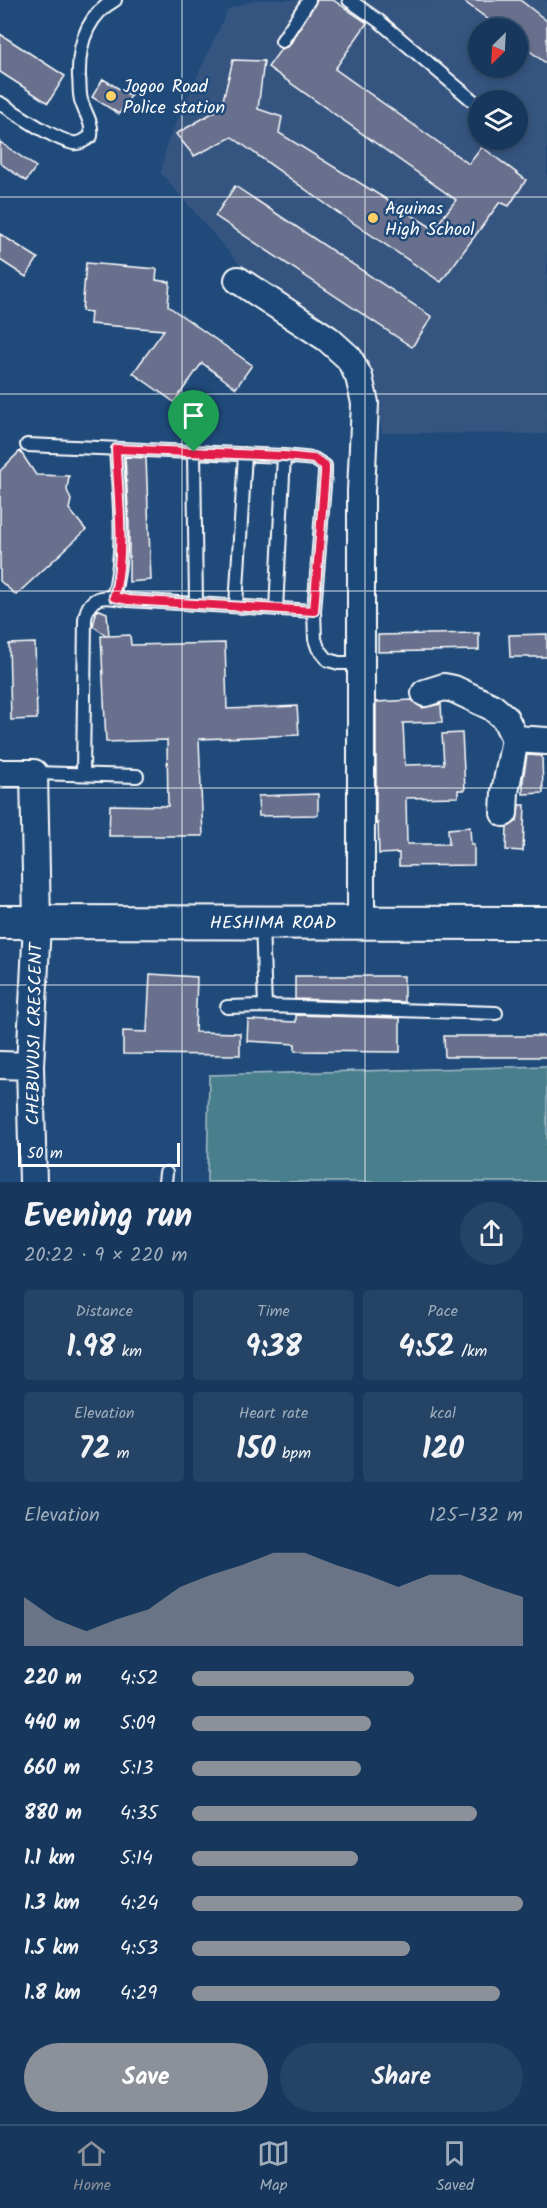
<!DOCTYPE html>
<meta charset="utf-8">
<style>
body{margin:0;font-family:Kalam,sans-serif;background:#244365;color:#f1f3f6;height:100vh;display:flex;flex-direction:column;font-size:22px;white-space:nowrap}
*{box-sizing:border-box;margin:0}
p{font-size:20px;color:#9eacbb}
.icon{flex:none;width:33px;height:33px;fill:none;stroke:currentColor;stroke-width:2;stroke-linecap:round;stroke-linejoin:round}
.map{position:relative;height:1182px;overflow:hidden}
.details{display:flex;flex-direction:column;background:#17385c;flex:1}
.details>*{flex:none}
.needle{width:39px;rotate:204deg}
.buttons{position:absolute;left:468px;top:18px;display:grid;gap:12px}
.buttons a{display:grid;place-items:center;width:60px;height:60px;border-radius:50%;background:#17385c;box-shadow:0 3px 9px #0003,0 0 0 2px #365272;font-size:30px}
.scale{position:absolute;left:18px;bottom:15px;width:162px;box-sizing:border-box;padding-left:6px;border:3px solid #fff;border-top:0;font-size:16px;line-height:21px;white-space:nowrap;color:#fff;-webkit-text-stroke:4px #1f4a7a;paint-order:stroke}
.pin{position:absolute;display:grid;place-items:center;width:51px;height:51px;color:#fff;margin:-62px -26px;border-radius:50% 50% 50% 0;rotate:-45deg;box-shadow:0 0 6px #0007}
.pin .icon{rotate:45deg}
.round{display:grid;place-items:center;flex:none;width:63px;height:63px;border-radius:32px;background:#244365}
.headline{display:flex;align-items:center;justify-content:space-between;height:102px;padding:0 24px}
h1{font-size:33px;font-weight:700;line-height:45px}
.figures{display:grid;grid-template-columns:repeat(3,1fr);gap:9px;height:102px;padding:6px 24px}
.figures div{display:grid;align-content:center;border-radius:6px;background:#244365;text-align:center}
.figures b{font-size:30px;font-weight:700}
.figures small{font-size:16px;font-weight:400}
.figures p{font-size:16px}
.chart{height:168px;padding:12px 24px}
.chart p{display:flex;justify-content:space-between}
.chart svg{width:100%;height:108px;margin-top:6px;fill:#8c9099;opacity:.7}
.button{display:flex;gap:12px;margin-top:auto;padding:12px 24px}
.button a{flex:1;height:69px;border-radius:36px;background:#8c9099;color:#fff;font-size:24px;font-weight:700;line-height:69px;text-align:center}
.button a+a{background:#244365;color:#f1f3f6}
ul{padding:0 24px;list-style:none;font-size:20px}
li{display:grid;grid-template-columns:96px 72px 1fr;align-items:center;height:45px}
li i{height:15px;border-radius:8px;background:#8c9099}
.menu{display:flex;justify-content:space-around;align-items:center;height:84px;border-top:2px solid #365272;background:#17385c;font-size:16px;color:#9eacbb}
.menu a{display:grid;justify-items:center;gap:3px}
.menu .selected{color:#8c9099}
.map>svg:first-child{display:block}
.built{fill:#355580;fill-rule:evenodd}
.green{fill:#4a7e8c;stroke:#a4bec6;stroke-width:1.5}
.building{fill:#68708d;stroke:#fff;stroke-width:1.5}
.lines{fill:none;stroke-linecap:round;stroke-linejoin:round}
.service-casing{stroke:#fff;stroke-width:16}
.minor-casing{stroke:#fff;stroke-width:30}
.tertiary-casing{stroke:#fff;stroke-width:36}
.service{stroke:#1f4a7a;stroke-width:12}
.minor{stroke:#1f4a7a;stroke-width:26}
.tertiary{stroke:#1f4a7a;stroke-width:32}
.route-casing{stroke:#fff;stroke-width:12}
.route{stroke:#e11d48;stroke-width:8}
.grid{fill:none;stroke:#fff;stroke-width:1.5;stroke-opacity:0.55}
.poi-dot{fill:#ffd166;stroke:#1f4a7a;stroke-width:2}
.labels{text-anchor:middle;stroke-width:5;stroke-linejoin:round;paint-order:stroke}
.poi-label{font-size:18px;fill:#fff;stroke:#1f4a7a;text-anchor:start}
.street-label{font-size:18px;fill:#fff;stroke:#1f4a7a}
</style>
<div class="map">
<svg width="547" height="1182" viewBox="0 0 547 1182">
<rect width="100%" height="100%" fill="#1f4a7a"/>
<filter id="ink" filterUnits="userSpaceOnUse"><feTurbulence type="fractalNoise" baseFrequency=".0167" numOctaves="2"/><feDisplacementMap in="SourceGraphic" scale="12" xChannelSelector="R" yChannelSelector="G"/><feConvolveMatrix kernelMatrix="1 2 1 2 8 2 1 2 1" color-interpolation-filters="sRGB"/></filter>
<g filter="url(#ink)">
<path class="built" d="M256,0H547V434L382,433L372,374L359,347L238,263L161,173L167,143L228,9ZM478,28H518V68H478ZM478,100H518V140H478Z"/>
<path class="green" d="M547,1066V1182H207L209,1075Z"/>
<path class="building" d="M317,0H333L367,23L335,69L469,164L482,147L526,180L509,206L500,202L441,282L337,212L232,137L194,156L176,134L221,108L233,60L264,61L258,109L282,117L279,133L434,229L456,200L268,67L281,49L289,46Z
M462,0H520L547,21V64L518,42V28H500Z
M0,34L65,76L48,103L0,72Z
M103,79L131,96L119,114L92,97Z
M0,142L36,167L26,181L0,163Z
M235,186L432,317L412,347L215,216Z
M0,234L38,258L26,277L0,260Z
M86,263L157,269L156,280L170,282L168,306L252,365L236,388L202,363L174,402L133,373L164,330L90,324L91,312L82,311Z
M20,451L36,475L69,476L67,490L71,500L69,509L86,530L16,595L0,581V471Z
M125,457L146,458L151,580L129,582V523Z
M97,609L107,613L109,636L130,635L131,645L225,643L227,709L297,706L299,735L199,739L203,836H109L110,805L168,806L167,740L106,742L101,636H107L93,626Z
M479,633V650L378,652V635Z
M547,634V657H510L509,635Z
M35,643L37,719L11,720L9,644Z
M412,700L422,708L441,704L442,722L403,723L405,765L444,764L442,734L462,733L465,790H458V797L406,798L407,844H449L448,829L470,827L471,844H474V865L399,866V853L379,854L378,823L376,824V702Z
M527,755L542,756L543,793L523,794V780Z
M318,794V815L259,816L258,796Z
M519,805H525L523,851L506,850L507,827L517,821Z
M150,974L197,977L195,1032L240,1033V1055L123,1054V1031L147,1032Z
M295,976H404V1002L295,999Z
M296,1015L400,1018V1052L295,1051V1044L247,1041L248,1020L296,1022Z
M444,1036H547V1057H445Z"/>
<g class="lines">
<g class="service-casing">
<path id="service" d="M349,0L379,21L478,105
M282,41L309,0
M0,103C18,114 53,139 73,143C79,144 86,140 91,136C93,122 85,114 81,100C79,93 80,84 79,77C78,45 86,16 115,0
M27,445L284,456L314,459L325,466V473L314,611L315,639L318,648L328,660L339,663H361
M194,452L196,604
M113,597C126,549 119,498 116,449
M236,606L245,454
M276,609L284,456
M34,773L137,776
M83,774L85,619C89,592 108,596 128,600L314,611
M262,923L265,1006
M227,1007L265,1006L496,1013
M165,1182L166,1173"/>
</g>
<g class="minor-casing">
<path id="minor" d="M238,280L328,339L349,358L359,377L365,403L361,491V924
M425,693L444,687L454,689L492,707L505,718L515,739L505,792L504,813
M515,739L547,741
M0,773H34L37,923L30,1066L33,1182
M0,1065L30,1066"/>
</g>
<g class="tertiary-casing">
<g id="tertiary">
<path id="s1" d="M0,922L547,923"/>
</g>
</g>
<use href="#service" class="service"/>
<use href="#minor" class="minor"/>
<use href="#tertiary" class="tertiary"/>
</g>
</g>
<g class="lines" filter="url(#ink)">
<g class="route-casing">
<path id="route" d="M116,449L284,456L314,459L325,466V473L314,611L128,600L114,597C126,549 118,498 116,449Z"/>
</g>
<use href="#route" class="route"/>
</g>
<path class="grid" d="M182,0V1182M365,0V1182M0,197H547M0,394H547M0,591H547M0,788H547M0,985H547"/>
<g class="poi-dot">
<circle cx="111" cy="96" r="6"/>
<circle cx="373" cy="218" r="6"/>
</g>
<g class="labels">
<g class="poi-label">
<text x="123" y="92">Jogoo Road<tspan x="123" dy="21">Police station</tspan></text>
<text x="385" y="214">Aquinas<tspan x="385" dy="21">High School</tspan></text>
</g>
<g class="street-label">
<text dy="6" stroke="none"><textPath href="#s1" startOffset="273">HESHIMA ROAD</textPath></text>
<text transform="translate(34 1034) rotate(-89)" y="6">CHEBUVUSI CRESCENT</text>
</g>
</g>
</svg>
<div class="buttons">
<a><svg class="needle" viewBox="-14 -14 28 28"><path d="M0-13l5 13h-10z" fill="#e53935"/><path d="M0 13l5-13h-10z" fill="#9eacbb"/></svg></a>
<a><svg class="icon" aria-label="layers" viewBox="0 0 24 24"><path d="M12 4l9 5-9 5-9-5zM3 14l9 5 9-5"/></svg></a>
</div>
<div class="scale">50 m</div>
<div class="pin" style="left:194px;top:452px;background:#1e9e55"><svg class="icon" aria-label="arrive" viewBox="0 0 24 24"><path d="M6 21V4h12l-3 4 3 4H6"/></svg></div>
</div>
<section class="details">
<div class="headline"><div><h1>Evening run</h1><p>20:22 · 9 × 220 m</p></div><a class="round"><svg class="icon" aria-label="share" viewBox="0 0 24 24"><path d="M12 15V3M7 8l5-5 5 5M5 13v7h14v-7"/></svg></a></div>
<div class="figures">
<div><p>Distance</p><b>1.98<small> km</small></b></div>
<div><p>Time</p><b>9:38</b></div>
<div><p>Pace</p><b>4:52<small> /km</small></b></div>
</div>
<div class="figures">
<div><p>Elevation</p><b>72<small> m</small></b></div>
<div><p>Heart rate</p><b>150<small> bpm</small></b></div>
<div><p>kcal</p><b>120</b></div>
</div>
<div class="chart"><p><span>Elevation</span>125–132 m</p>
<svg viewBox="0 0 160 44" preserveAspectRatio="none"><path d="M0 44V24L10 33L20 38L30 33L40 29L50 20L60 15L70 11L80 6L90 6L100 11L110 15L120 20L130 15L140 15L150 20L160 24V44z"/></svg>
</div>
<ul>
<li><b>220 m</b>4:52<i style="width:67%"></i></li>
<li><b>440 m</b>5:09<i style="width:54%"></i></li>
<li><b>660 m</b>5:13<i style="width:51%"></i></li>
<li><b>880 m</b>4:35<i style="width:86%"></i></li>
<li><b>1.1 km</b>5:14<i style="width:50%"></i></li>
<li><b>1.3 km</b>4:24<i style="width:100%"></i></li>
<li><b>1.5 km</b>4:53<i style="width:66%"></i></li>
<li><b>1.8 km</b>4:29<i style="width:93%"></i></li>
</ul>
<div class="button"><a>Save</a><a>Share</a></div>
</section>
<nav class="menu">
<a class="selected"><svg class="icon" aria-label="home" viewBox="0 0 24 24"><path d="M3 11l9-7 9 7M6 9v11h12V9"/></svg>Home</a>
<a><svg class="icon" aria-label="map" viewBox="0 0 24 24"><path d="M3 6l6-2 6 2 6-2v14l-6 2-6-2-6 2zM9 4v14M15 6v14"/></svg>Map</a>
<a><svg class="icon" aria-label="saved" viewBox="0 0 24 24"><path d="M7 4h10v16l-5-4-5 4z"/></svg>Saved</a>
</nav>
